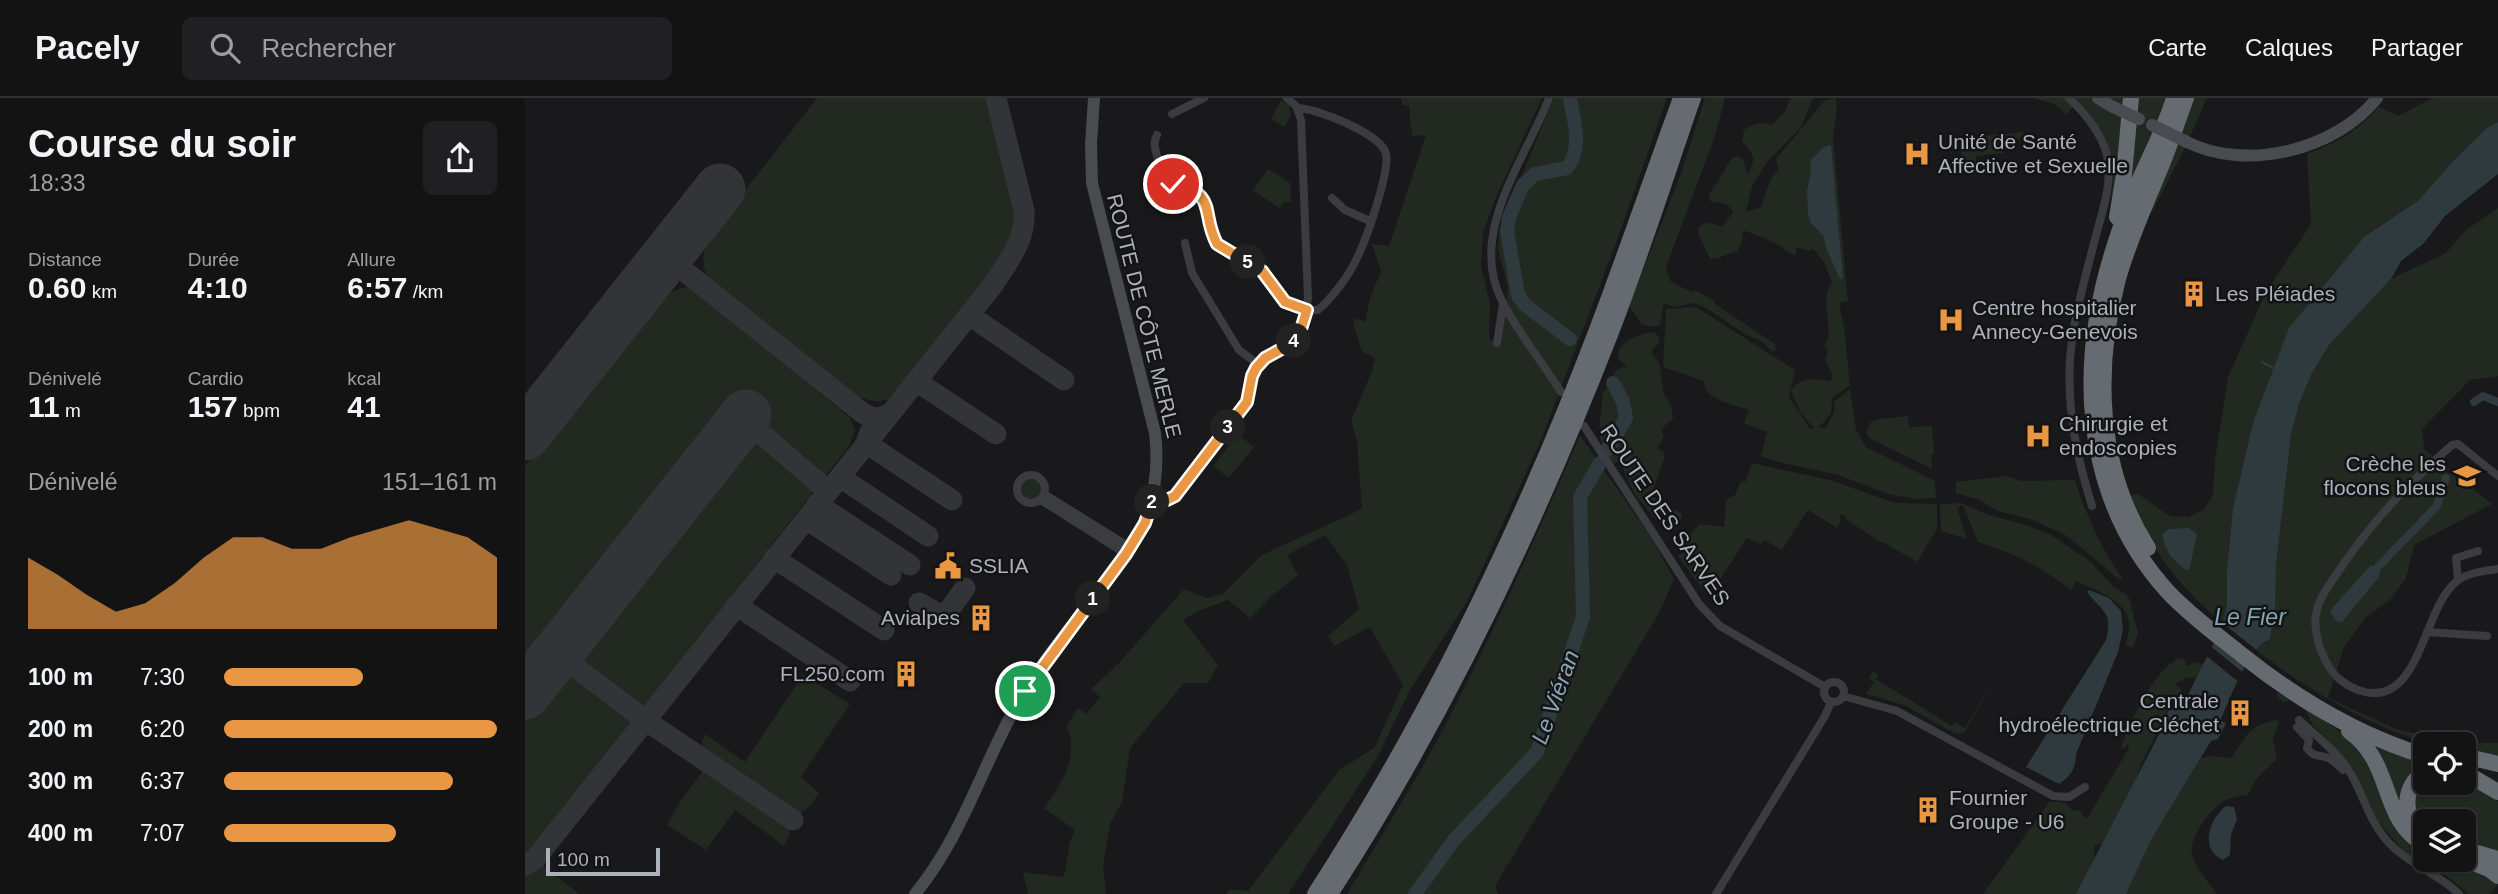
<!DOCTYPE html>
<html lang="fr">
<meta charset="utf-8">
<style>
body{margin:0;font-family:Helvetica,sans-serif;background:#202022;color:#f1f3f6;height:100vh;display:flex;flex-direction:column;font-size:26px;white-space:nowrap}
*{box-sizing:border-box;margin:0}
p{font-size:23px;color:#9d9ea0}
.icon{flex:none;width:38px;height:38px;fill:none;stroke:currentColor;stroke-width:2;stroke-linecap:round;stroke-linejoin:round}
.map{position:relative;flex:1;overflow:hidden}
.details{display:flex;flex-direction:column;background:#131314;width:525px}
.details>*{flex:none}
.buttons{position:absolute;left:1888px;top:634px;display:grid;gap:14px}
.buttons a{display:grid;place-items:center;width:63px;height:63px;border-radius:10px;background:#131314;box-shadow:0 2px 5px #0004,0 0 0 2px #323234;font-size:35px}
.scale{position:absolute;left:21px;bottom:18px;width:114px;box-sizing:border-box;padding-left:7px;border:4px solid #acb2ba;border-top:0;font-size:19px;line-height:24px;white-space:nowrap;color:#acb2ba;-webkit-text-stroke:5px #141416;paint-order:stroke}
.pin{position:absolute;display:grid;place-items:center;width:60px;height:60px;color:#fff;margin:-30px;border:4px solid #fff;border-radius:50%;box-shadow:0 2px 7px #0007}
.km{position:absolute;width:35px;height:35px;margin:-18px;border-radius:50%;background:#222;color:#fff;font-size:19px;line-height:35px;text-align:center}
.round{display:grid;place-items:center;flex:none;width:74px;height:74px;border-radius:10px;background:#202022}
.summary{display:flex;align-items:center;justify-content:space-between;height:119px;padding:0 28px}
h1{font-size:38px;font-weight:700;line-height:52px}
.metrics{display:grid;grid-template-columns:repeat(3,1fr);gap:10px;height:119px;padding:7px 28px}
.metrics div{display:grid;align-content:center}
.metrics b{font-size:30px;font-weight:700}
.metrics small{font-size:19px;font-weight:400}
.metrics p{font-size:19px}
.chart{height:196px;padding:14px 28px}
.chart p{display:flex;justify-content:space-between}
.chart svg{width:100%;height:126px;margin-top:7px;fill:#e99743;opacity:.7}
ul{padding:0 28px;list-style:none;font-size:23px}
li{display:grid;grid-template-columns:112px 84px 1fr;align-items:center;height:52px}
li i{height:18px;border-radius:9px;background:#e99743}
header{display:flex;align-items:center;gap:42px;box-sizing:border-box;height:98px;padding:0 35px;background:#131314;border-bottom:2px solid #323234}
header strong{font-size:33px}
nav{display:flex;gap:38px;margin-inline-start:auto;font-size:24px}
.search{width:490px;height:63px;background:#202022;display:flex;align-items:center;gap:18px;box-sizing:border-box;padding:0 24px;border-radius:10px;color:#9d9ea0;font-size:26px}
main{display:flex;flex:1;min-height:0}
.map>svg:first-child{display:block}
.green{fill:#212921}
.water{fill:#2f3a3f}
.pier{fill:#19191b}
.lines{fill:none;stroke-linecap:round;stroke-linejoin:round}
.stream{stroke:#2f3a3f;stroke-width:2.5}
.canal{stroke:#2f3a3f;stroke-width:8}
.river{stroke:#2f3a3f;stroke-width:14}
.taxiway{stroke:#333438;stroke-width:21}
.runway{stroke:#333438;stroke-width:51}
.street{stroke:#3a3c40;stroke-width:8}
.secondary{stroke:#484b50;stroke-width:12}
.highway{stroke:#666b71;stroke-width:16}
.secondary-bridge{stroke:#484b50;stroke-width:12}
.route-casing{stroke:#fff;stroke-width:14}
.route{stroke:#e99743;stroke-width:9}
.labels{text-anchor:middle;stroke-width:5;stroke-linejoin:round;paint-order:stroke}
.poi-label{font-size:21px;fill:#acb2ba;stroke:#141416;text-anchor:start}
.street-label{font-size:21px;fill:#acb2ba;stroke:#141416}
.water-label{font-size:23px;font-style:italic;fill:#85a5b3;stroke:#141416}
</style>
<header>
<strong>Pacely</strong>
<div class="search"><svg class="icon" aria-label="search" viewBox="0 0 24 24"><circle cx="10" cy="10" r="6"/><path d="M15 15l6 6"/></svg>Rechercher</div>
<nav><a>Carte</a><a>Calques</a><a>Partager</a></nav>
</header>
<main>
<section class="details">
<div class="summary"><div><h1>Course du soir</h1><p>18:33</p></div><a class="round"><svg class="icon" aria-label="share" viewBox="0 0 24 24"><path d="M12 15V3M7 8l5-5 5 5M5 13v7h14v-7"/></svg></a></div>
<div class="metrics">
<div><p>Distance</p><b>0.60<small> km</small></b></div>
<div><p>Durée</p><b>4:10</b></div>
<div><p>Allure</p><b>6:57<small> /km</small></b></div>
</div>
<div class="metrics">
<div><p>Dénivelé</p><b>11<small> m</small></b></div>
<div><p>Cardio</p><b>157<small> bpm</small></b></div>
<div><p>kcal</p><b>41</b></div>
</div>
<div class="chart"><p><span>Dénivelé</span>151–161 m</p>
<svg viewBox="0 0 160 44" preserveAspectRatio="none"><path d="M0 44V19L10 25L20 32L30 38L40 35L50 28L60 19L70 12L80 12L90 16L100 16L110 12L120 9L130 6L140 9L150 12L160 19V44z"/></svg>
</div>
<ul>
<li><b>100 m</b>7:30<i style="width:51%"></i></li>
<li><b>200 m</b>6:20<i style="width:100%"></i></li>
<li><b>300 m</b>6:37<i style="width:84%"></i></li>
<li><b>400 m</b>7:07<i style="width:63%"></i></li>
</ul>
</section>
<div class="map">
<svg width="1973" height="796" viewBox="0 0 1973 796">
<rect width="100%" height="100%" fill="#19191b"/>
<path class="green" d="M292,0H461L465,11L490,115L488,137L483,150L454,191L375,295C358,307 346,304 328,296L186,185C176,169 177,157 183,140Z
M876,0H1017L971,99L958,135L956,168L965,206L964,241L976,248L983,190L973,151L974,132L1029,0H1142L1091,145L1016,342L942,504L886,590L853,658L763,796H701L704,791L723,793L814,672L849,650L878,587L845,529L809,548L803,538L834,511L822,467L800,437L762,457L773,477L748,497L725,520L703,502L673,513L658,522L693,567L683,585H659L605,650L597,704L585,726L578,767L581,796H503L498,774L539,779L545,744L550,732L519,710C537,686 554,659 542,628L553,610L561,616L575,599L566,591L594,565L659,491L682,500L698,496L737,457L837,411L832,343L826,323L847,273L850,260L837,254L828,225L831,220L840,224L844,203L856,173L847,146L864,148L901,37L887,38L884,8L877,7Z
M1180,0H1200L1190,38L1141,169L1146,184L1167,194L1170,192L1190,203V206L1250,246L1251,253H1247L1237,243L1221,237L1183,211L1169,205L1151,209L1139,205L1135,227L1127,229L1117,227L1104,208L1156,75Z
M1266,0H1288L1276,29L1243,63L1227,88L1221,113L1235,110L1247,79L1254,72L1251,61L1300,2L1311,0L1312,11L1308,39L1323,203L1314,205L1319,229L1325,287L1307,300L1306,315L1294,330H1301L1309,314L1310,303L1325,291L1331,332L1341,349L1410,383L1411,400L1390,401L1363,396L1313,377L1250,363L1236,358L1242,334L1219,325L1224,312C1209,306 1178,302 1179,283L1138,269L1141,211L1171,209L1270,272L1264,299L1285,331L1289,330L1275,314L1266,292C1276,278 1291,281 1306,283L1307,276L1300,262L1303,252L1299,247L1304,239L1301,201L1304,187L1307,185L1299,164L1288,151L1284,153L1271,149V155L1268,157L1250,145L1221,133L1217,134L1218,141L1212,154C1202,155 1196,161 1185,161L1173,135V131C1180,122 1188,125 1197,129L1208,114C1203,103 1195,106 1185,103L1184,97L1205,63L1209,59H1215L1219,64L1222,77C1233,61 1228,56 1217,43L1219,32C1228,25 1237,23 1247,27L1260,13Z
M1508,0H1682L1659,52L1627,114L1586,100C1593,58 1581,35 1554,3L1541,16L1529,6Z
M1908,0H1973V24L1962,30L1928,63L1894,102L1839,139L1728,325L1708,410L1702,471V505L1698,526C1654,488 1626,453 1604,399L1612,395L1644,418L1663,419L1679,412L1688,396L1690,362L1703,279L1741,194L1786,126L1782,56C1816,43 1829,35 1854,9L1873,18Z
M756,2L764,7L766,16L760,29L746,21Z
M1499,34L1500,40L1478,42L1479,55L1451,58L1452,74L1438,75L1434,40Z
M743,71L765,85L766,104H759L755,111L728,92Z
M1973,110V278L1945,282L1897,331L1899,351L1967,406L1889,447L1881,480L1865,502L1841,519L1819,549L1803,600L1871,631L1931,645H1973V661L1939,653V646C1930,646 1920,647 1912,646C1853,635 1776,588 1730,551L1744,542L1750,521L1751,467L1766,337L1774,306L1787,275L1804,247L1866,181L1921,155L1941,132Z
M163,189L177,196L325,320L330,332L324,348L61,683L7,758L0,762V368L130,206C140,197 149,191 163,189Z
M1126,234C1132,235 1134,238 1135,244L1128,251L1127,255L1135,266L1138,294L1147,310L1148,321L1136,331L1139,339L1132,350L1138,353L1140,358L1127,396L1132,402L1157,415V420L1146,428L1131,421L1110,397L1097,368L1094,364L1087,365L1078,355L1074,334L1078,295L1088,282L1090,273L1102,268L1093,261C1092,244 1111,238 1126,234Z
M1383,318L1384,329L1407,328L1409,356L1406,357L1407,371L1344,340L1341,334L1346,324L1354,321Z
M713,336L729,349L704,380L688,368Z
M1055,337L1127,441L1149,481L1134,515L970,788L973,796H822C849,750 877,705 903,659C960,555 1008,446 1055,337Z
M1227,365L1308,383L1370,405L1412,406V431L1392,464L1358,444H1355L1322,422L1320,417H1315V424L1312,430L1283,412L1257,452L1239,442L1235,446L1222,440L1192,486L1185,484L1178,492L1153,458L1161,453L1157,445L1175,426L1199,429L1201,402L1210,397L1216,383L1220,384Z
M1481,378L1496,383L1550,382C1562,419 1575,448 1597,480L1595,482L1542,438L1508,422L1473,413L1454,402L1431,395V384Z
M495 392a11 11 0 1 1 22 0a11 11 0 1 1-22 0Z
M1437,405L1461,416L1501,427L1526,437L1566,464L1588,488L1601,496L1605,502L1613,535L1608,550L1600,546C1617,507 1579,496 1551,483L1546,492C1515,468 1490,456 1453,444L1438,407L1432,410L1442,441L1416,433L1415,406Z
M1656,560L1659,561L1662,568L1672,564L1679,567L1670,580L1663,579L1650,586L1658,594L1652,602L1653,607L1630,638L1616,666L1610,685L1579,745L1569,748L1570,761L1554,796H1458L1525,703L1540,705L1547,712L1556,713L1560,721L1563,719L1604,650L1603,646L1599,651L1596,649C1605,624 1630,568 1656,560Z
M1475,572L1439,635L1431,636L1379,607L1341,596L1349,584L1344,580L1348,573L1353,577L1351,581L1427,628L1430,624L1440,630Z
M278,577L325,606L276,679L294,695L286,707L276,715L264,713L181,658L177,644L180,636L220,664Z
M1753,591L1840,651L1896,753L1900,756V761C1923,761 1958,770 1973,787L1964,796H1944L1922,778L1896,765L1877,751L1853,724L1828,670L1787,626L1781,613L1766,602L1758,604L1752,598Z
M1750,622L1754,623L1748,640L1752,661L1731,681L1723,697C1713,698 1701,700 1693,707C1682,717 1665,739 1667,754C1669,769 1684,784 1692,796H1601L1626,742L1676,660L1684,658L1706,660C1721,639 1723,628 1750,622Z
M1843,642L1900,663L1883,729Z
M179,672L262,726C267,735 264,740 259,748L210,712L181,752L142,727L155,703Z
M1900,681V684L1939,683L1973,703V757L1939,746V723H1900V728L1890,713L1889,698Z
M14,764L54,796H0V773Z"/>
<path class="water" d="M1973,24V76L1920,118L1898,146L1876,163L1866,181L1804,247L1787,275L1774,306L1766,337L1751,467L1750,521L1744,542C1723,549 1704,604 1694,625L1697,623L1701,625L1693,641L1686,643L1626,742L1601,796H1551L1641,623L1644,610L1654,604L1659,605L1698,526L1702,505V471L1708,410L1728,325L1764,230L1839,139L1894,102L1928,63L1962,30Z
M1306,47L1318,180L1317,181H1315L1301,150L1299,139L1286,125L1283,117L1282,93L1286,74L1285,63L1299,49Z
M1664,430L1672,436L1664,473C1650,467 1639,451 1637,436L1644,431Z
M1846,467L1852,470L1855,475L1853,480L1817,524H1812L1805,514L1807,510Z
M1564,492L1584,500L1596,513L1598,532L1593,554L1551,656C1551,670 1546,678 1534,686L1501,669L1581,542C1588,513 1578,515 1562,494Z
M1701,708L1709,709L1712,721L1706,737L1705,757L1698,762C1674,751 1684,721 1701,708Z"/>
<path class="pier" d="M1695,523L1733,553L1725,569L1688,539Z
M1684,547L1721,577L1716,586L1679,556Z"/>
<g class="lines">
<path class="stream" d="M1737,264L1750,271"/>
<path class="canal" d="M1949,304L1958,298L1973,304
M1852,470L1912,408L1921,380"/>
<path class="river" d="M1045,241L1000,207L993,197L982,133L984,119L998,87L1010,76L1042,70C1058,50 1049,23 1045,0
M1082,352L1101,320L1098,304L1088,285
M890,796L929,742L1012,654L1058,519L1055,399L1075,365"/>
<path class="taxiway" d="M155,143L152,156L158,172
M131,173L146,169L158,172L339,316L351,321L365,316
M444,217L539,282
M391,283L471,336
M218,320L303,393
M345,334L341,345L427,402
M315,379L403,438
M292,406L385,467
M281,421L366,477
M249,460L359,532
M394,505L419,519L440,490
M211,507L325,583
M32,555L120,622L268,722
M0,767L10,761L468,187C483,163 501,143 499,113L471,0"/>
<path class="runway" d="M0,337L195,91
M0,596L221,317"/>
<path class="street" d="M1024,0C1000,63 941,136 978,205C994,236 1017,264 1036,294
M1544,0C1561,16 1576,34 1582,57C1588,86 1577,114 1570,141C1560,181 1548,221 1545,261C1542,313 1552,360 1567,408
M647,16L679,0
M632,37C628,45 630,50 632,58C642,102 658,75 677,99C686,111 685,132 692,146C705,156 721,161 735,171C761,189 744,212 793,212C807,200 824,178 832,160C841,142 865,74 861,56C857,36 791,10 772,10
M807,100L820,112L845,123
M660,145L667,175L714,252L734,267
M972,245L978,206
M1059,328L1174,506L1195,528L1300,589
M492 391a14 14 0 1 1 28 0a14 14 0 1 1-28 0Z
M1973,378L1933,346L1927,347C1881,388 1848,422 1813,474C1804,487 1794,500 1791,516C1788,531 1795,554 1803,567C1809,579 1823,589 1836,593C1896,611 1897,510 1932,483C1944,474 1959,473 1973,471
M519,396L606,450
M628,401L642,402L650,398L722,304L727,278L736,263L762,249L771,240L780,221L783,200L776,22L771,8L762,0
M516,402L601,456
M1933,482L1931,460L1953,453
M1902,534L1962,538
M1299 594a10 10 0 1 1 20 0a10 10 0 1 1-20 0Z
M1318,598L1372,613L1528,698L1544,699L1560,689
M1774,622C1790,637 1811,653 1823,671C1839,696 1844,725 1865,746C1885,767 1914,776 1934,796
M1772,629L1784,642L1782,650C1789,660 1793,656 1803,660C1808,662 1814,668 1818,672
M1191,796L1300,618L1306,604"/>
<path class="secondary" d="M1573,0L1588,9
M1662,44C1721,74 1811,52 1852,0
M390,796C441,734 459,659 500,593C531,542 573,499 606,450C628,414 635,377 630,335L567,85L566,46L569,0"/>
<path class="highway" d="M1649,0C1639,34 1621,65 1608,97C1593,134 1580,174 1573,214C1555,315 1573,418 1644,495C1666,518 1692,537 1717,557C1772,601 1832,637 1900,658
M1592,119L1599,76L1606,0
M1623,450C1572,370 1569,271 1593,181C1605,138 1625,97 1641,56C1648,37 1654,19 1661,0
M1824,633C1870,666 1854,722 1900,747
M1939,658L1973,666
M1900,673C1877,689 1876,719 1900,735
M1939,674L1973,694
M1945,753L1973,761
M1939,761L1964,771L1973,778
M790,796C905,618 998,427 1073,229C1102,153 1128,76 1156,0
M805,796C919,621 1010,429 1086,234C1116,157 1141,78 1168,0"/>
<path class="secondary-bridge" d="M1588,9L1614,21
M1627,27L1662,44"/>
</g>
<g class="lines">
<g class="route-casing">
<path id="route" d="M500,593L601,456L620,425L628,401L642,402L650,398L722,304L727,278L731,270L740,260L769,244L776,231L782,212L760,204L737,173L692,146C675,114 694,96 648,86"/>
</g>
<use href="#route" class="route"/>
</g>
<defs>
<g id="hospital-bare" transform="scale(2.1)"><path d="M-5-5h3v3.5h4V-5h3V5h-3V1.5h-4V5h-3Z" fill="#e99743" stroke="#141416" stroke-width="2.5" paint-order="stroke"/></g>
<g id="building-bare" transform="scale(2.1)"><path d="M-4-6H4V6H1V3H-1V6H-4ZM-2.5-4.3h1.7v1.8h-1.7ZM.8-4.3h1.7v1.8H.8ZM-2.5-1h1.7V.8h-1.7ZM.8-1h1.7V.8H.8Z" fill="#e99743" stroke="#141416" stroke-width="2.5" paint-order="stroke"/></g>
<g id="school-bare" transform="scale(2.1)"><path d="M0-5L7-2L0 1L-7-2ZM-4 1L0 2.5L4 1V4Q0 6-4 4Z" fill="#e99743" stroke="#141416" stroke-width="2.5" paint-order="stroke"/></g>
<g id="civic-bare" transform="scale(2.1)"><path d="M-.6-6.5H3V-4.5H.6V-3L4-1V1h2V6H-6V1h2V-1L-.6-3ZM-1.2 2.5V6h2.4V2.5Z" fill="#e99743" stroke="#141416" stroke-width="2.5" paint-order="stroke"/></g>
</defs>
<g fill-rule="evenodd">
<use href="#hospital-bare" x="1392" y="56"/>
<use href="#building-bare" x="1669" y="196"/>
<use href="#hospital-bare" x="1426" y="222"/>
<use href="#hospital-bare" x="1513" y="338"/>
<use href="#school-bare" x="1942" y="378"/>
<use href="#civic-bare" x="423" y="468"/>
<use href="#building-bare" x="456" y="520"/>
<use href="#building-bare" x="381" y="576"/>
<use href="#building-bare" x="1715" y="615"/>
<use href="#building-bare" x="1403" y="712"/>
</g>
<g class="labels">
<g class="poi-label">
<text x="1413" y="51">Unité de Santé<tspan x="1413" dy="24">Affective et Sexuelle</tspan></text>
<text x="1690" y="203">Les Pléiades</text>
<text x="1447" y="217">Centre hospitalier<tspan x="1447" dy="24">Annecy-Genevois</tspan></text>
<text x="1534" y="333">Chirurgie et<tspan x="1534" dy="24">endoscopies</tspan></text>
<text x="1921" y="373" text-anchor="end">Crèche les<tspan x="1921" dy="24">flocons bleus</tspan></text>
<text x="444" y="475">SSLIA</text>
<text x="435" y="527" text-anchor="end">Avialpes</text>
<text x="360" y="583" text-anchor="end">FL250.com</text>
<text x="1694" y="610" text-anchor="end">Centrale<tspan x="1694" dy="24">hydroélectrique Cléchet</tspan></text>
<text x="1424" y="707">Fournier<tspan x="1424" dy="24">Groupe - U6</tspan></text>
</g>
<g class="street-label">
<text transform="translate(619 218) rotate(76)" y="7">ROUTE DE CÔTE MERLE</text>
<text transform="translate(1140 417) rotate(56)" y="7">ROUTE DES SARVES</text>
</g>
<g class="water-label">
<text x="1725" y="527">Le Fier</text>
<text transform="translate(1030 599) rotate(-70)" y="8">Le Viéran</text>
</g>
</g>
</svg>
<div class="buttons">
<a><svg class="icon" aria-label="locate" viewBox="0 0 24 24"><circle cx="12" cy="12" r="6"/><path d="M12 2v4M12 18v4M2 12h4M18 12h4"/></svg></a>
<a><svg class="icon" aria-label="layers" viewBox="0 0 24 24"><path d="M12 4l9 5-9 5-9-5zM3 14l9 5 9-5"/></svg></a>
</div>
<div class="scale">100 m</div>
<div class="pin" style="left:500px;top:593px;background:#1e9e55"><svg class="icon" aria-label="arrive" viewBox="0 0 24 24"><path d="M6 21V4h12l-3 4 3 4H6"/></svg></div>
<div class="pin" style="left:648px;top:86px;background:#d93025"><svg class="icon" aria-label="check" viewBox="0 0 24 24"><path d="M5 12l5 5 9-10"/></svg></div>
<b class="km" style="left:568px;top:501px">1</b>
<b class="km" style="left:627px;top:404px">2</b>
<b class="km" style="left:703px;top:329px">3</b>
<b class="km" style="left:769px;top:243px">4</b>
<b class="km" style="left:723px;top:164px">5</b>
</div>
</main>
